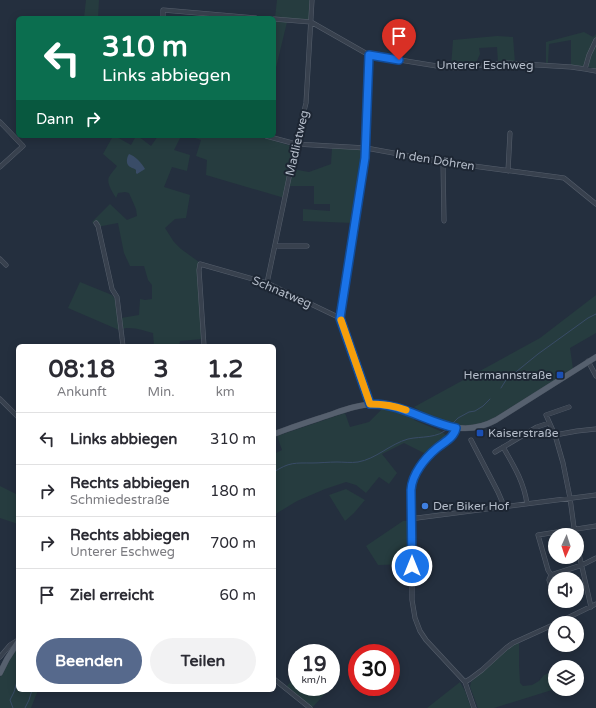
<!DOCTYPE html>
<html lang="de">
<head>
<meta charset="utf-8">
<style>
  :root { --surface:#fff; --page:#f2f2f3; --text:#2b2b33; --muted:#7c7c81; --line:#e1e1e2; --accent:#56698c }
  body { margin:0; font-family:"Varela Round",sans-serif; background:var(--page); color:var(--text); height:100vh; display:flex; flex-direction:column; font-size:15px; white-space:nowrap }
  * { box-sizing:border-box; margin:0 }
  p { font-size:13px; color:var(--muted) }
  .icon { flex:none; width:22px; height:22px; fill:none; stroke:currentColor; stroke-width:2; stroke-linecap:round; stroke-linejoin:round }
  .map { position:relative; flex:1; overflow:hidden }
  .sheet { position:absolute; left:16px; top:344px; width:260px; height:348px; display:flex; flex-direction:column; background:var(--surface); border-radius:6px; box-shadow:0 2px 10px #0003 }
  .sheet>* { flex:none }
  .banner { position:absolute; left:16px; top:16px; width:260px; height:122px; border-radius:6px; box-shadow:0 2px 10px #0003; background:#0b6e4f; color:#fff; overflow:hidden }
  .needle { width:26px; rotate:183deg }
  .buttons { position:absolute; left:548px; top:528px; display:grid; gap:8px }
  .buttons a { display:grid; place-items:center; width:36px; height:36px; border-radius:50%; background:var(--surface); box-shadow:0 2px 10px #0003; font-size:20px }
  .speed { position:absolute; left:288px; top:644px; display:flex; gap:8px; font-size:20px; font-weight:700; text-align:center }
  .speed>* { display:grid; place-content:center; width:52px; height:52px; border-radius:50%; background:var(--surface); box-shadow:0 2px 10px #0003; line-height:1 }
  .speed small { font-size:10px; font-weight:400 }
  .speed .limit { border:6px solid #d22; background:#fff; color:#111 }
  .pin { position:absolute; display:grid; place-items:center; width:34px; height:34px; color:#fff; margin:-41px -17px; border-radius:50% 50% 50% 0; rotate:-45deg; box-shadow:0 0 4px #0007 }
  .pin .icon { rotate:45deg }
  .me { position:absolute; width:44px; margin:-22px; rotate:0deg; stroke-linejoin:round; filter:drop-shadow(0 0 3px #0008) }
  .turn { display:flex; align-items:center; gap:14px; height:84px; padding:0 20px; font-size:18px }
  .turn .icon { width:52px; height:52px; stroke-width:2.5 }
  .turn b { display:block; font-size:28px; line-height:34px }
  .then { display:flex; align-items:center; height:38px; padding:0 20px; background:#0003; gap:8px; font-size:15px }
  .eta { display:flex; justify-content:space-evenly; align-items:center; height:68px; text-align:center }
  .eta b { font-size:24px; font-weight:700; line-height:28px }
  .cta { display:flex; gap:8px; margin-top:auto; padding:8px 20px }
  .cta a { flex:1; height:46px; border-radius:24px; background:var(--accent); color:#fff; font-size:16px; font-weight:700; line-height:46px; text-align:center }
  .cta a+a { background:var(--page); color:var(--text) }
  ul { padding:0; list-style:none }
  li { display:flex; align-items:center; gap:12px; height:52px; padding:0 20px; border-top:1px solid var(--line) }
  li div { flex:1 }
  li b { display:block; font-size:15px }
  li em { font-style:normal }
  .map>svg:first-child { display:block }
  .green { fill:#263c3f }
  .water { fill:#394c67 }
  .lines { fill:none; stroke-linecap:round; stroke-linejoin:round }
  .stream { stroke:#394c67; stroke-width:1 }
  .minor-casing { stroke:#565f6c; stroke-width:5 }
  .major-casing { stroke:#414a57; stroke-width:6 }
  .minor { stroke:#38414e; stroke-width:4 }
  .major { stroke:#56606e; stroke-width:5.5 }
  .route-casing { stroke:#114b97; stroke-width:10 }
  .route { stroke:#1a73e8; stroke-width:7 }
  .slow { stroke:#f59e0b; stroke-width:7 }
  .transit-dot { fill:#1a4fb4; stroke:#1d2633; stroke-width:1.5 }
  .shop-dot { fill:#3f7fe0; stroke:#1d2633; stroke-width:1.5 }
  .labels { text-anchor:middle; stroke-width:4; stroke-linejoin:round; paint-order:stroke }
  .street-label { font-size:12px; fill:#b4bcc9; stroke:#1d2633 }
  .poi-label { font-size:12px; fill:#b4bcc9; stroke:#1d2633; text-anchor:start }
</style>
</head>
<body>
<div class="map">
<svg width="596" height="708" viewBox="0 0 596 708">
  <rect width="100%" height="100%" fill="#242f3e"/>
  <!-- green -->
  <path class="green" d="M86,0H99L98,18H84Z
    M277,0H310L309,19L306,21L275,18Z
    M274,21L287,22L274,76Z
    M584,32L593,37L596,34V69L588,67L571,65V40L549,44L548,63H546V42Z
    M497,36L513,37L515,63L498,62L497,47L479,48L480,54L475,65L451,67L453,40Z
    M113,136H115L131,145L136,136H138L151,146L158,136H181L174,150L190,155L187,171L172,167L164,187L190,195L186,218L175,219L165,228L174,242L181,249L199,262L202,339L180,341L179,346H154L153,333C142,330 130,325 119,330L68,308L80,282L112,295L115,299L118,317L121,318L139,315L140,299L145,300L152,299V285L148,280L144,266H130L124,253L118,223L97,227L92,222L110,204L127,220L137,216L136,209L129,193L125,192L118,193L116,198C113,193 106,183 109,177C111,173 115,169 117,166L103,154Z
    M189,136H258L291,146L293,148L284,197H281L206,175L207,160L196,156L201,140Z
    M332,148L362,149L364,151L353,223L303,221V209L330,211V204H314V186H289L292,169L309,172L331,164Z
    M596,295V333L570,348L573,369L494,418L484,423L468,426L453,425L442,422L440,419L424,413L414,407L540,338Z
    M384,407L405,413L415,418L414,420L440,431L449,437L426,454L404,443L382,454L397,473L389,484L379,477L366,493L356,485L346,482L325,489L297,501L274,515V454L282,450L277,436L345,413L350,427L369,422Z
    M0,486L18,495V524L0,518Z
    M346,489L365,500L354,513L345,521L329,495Z
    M403,521H407L408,564L378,565L366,546Z
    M519,642V665L520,683L523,686L532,685L539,681L544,675L555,671V689L494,708H478L470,687L471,682L509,648Z
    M18,646V690H38L31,708H0V677L10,657Z
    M331,671L338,679L312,708L286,687L297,674V687H331Z
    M460,682L465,691L471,708H427Z"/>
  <!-- water -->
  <path class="water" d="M129,154C135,156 142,163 145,169L137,174L136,173V170C134,168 130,168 128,165C126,162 127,157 129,154Z"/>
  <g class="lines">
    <!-- stream -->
    <path class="stream" d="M501,388L506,380L538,354L588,318L596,314
      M452,424L458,418L469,412L475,411L483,406L490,399
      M274,472C289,462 295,463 312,463C320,463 328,462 337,462C343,462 351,463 358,462C376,459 390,444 408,439C421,436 438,439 448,428
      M13,708L10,700L14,692L18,678
      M25,708L29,700L32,690"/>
    <!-- minor casing -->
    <g class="minor-casing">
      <path id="minor" d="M163,18V10L256,18
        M274,19L311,22L369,55L443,67L455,68L506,63L571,67L585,69L596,71
        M369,55L365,158L340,318L370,404
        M585,69L589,55L596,40
        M0,122L23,146L0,167
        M266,136L296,144L366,148L443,162L564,178L596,204
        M443,162L444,221
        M508,171L510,133
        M96,223L98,226L112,289L117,297L123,346
        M275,245L278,246H307
        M0,259L6,265
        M267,283L296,144L306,103L312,0
        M204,346L199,270L200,264L267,283L340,318
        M588,361L596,376
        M0,399L18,417
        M569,407L546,415L555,435L563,463L570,498L575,535
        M456,428C454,439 442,443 434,450C425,459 415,472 412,484V600L415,618L420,631L426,640L465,682L474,708
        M555,435L577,431L596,429
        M471,440L498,492L504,506
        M503,447C514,466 524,482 527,504
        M495,452L537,427L549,423
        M411,518H417L596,495
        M596,526L538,535L548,570L551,575L582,565L596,558
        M577,545L591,607
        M551,575L549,580L553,592
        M557,623L596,604
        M0,657L10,645L18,640
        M274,679L310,708
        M465,682L470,679L482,670L506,648L513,643L555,624"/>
    </g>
    <!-- major casing -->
    <g class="major-casing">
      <path id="major" d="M274,434C292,427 311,421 329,415C344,410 360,404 376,404C421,405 450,445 496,420L596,357
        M0,673L7,659L18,642"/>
    </g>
    <!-- minor -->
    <use href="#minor" class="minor"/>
    <!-- major -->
    <use href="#major" class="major"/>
  </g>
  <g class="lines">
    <!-- route casing -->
    <g class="route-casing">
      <path id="route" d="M399,60L369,55L365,158L340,318L370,404C401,403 426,422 456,428C454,438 444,442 437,448C425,458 412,474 411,490L412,566"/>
    </g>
    <!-- route -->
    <use href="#route" class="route"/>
    <!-- slow -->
    <path class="slow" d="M341,320L370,404C383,404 395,406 406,410"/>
  </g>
  <!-- markers -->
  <g class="transit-dot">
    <rect x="556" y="371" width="8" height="8" rx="2"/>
    <rect x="476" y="429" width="8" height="8" rx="2"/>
  </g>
  <circle class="shop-dot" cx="425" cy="506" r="4"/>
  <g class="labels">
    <!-- street labels -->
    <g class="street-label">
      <text x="485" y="69">Unterer Eschweg</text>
      <text transform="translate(297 143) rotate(-77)" y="4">Madlietweg</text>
      <text transform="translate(435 160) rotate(9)" y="4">In den Döhren</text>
      <text transform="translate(282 292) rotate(23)" y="4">Schnatweg</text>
    </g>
    <!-- poi labels -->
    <g class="poi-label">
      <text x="552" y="379" text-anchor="end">Hermannstraße</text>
      <text x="488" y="437">Kaiserstraße</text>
      <text x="433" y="510">Der Biker Hof</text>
    </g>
  </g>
</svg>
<div class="buttons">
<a><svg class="needle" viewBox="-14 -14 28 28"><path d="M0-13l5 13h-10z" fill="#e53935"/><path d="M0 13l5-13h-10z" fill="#7c7c81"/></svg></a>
<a><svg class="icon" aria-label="sound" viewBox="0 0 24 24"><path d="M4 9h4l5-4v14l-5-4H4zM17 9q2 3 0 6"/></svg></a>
<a><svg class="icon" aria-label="search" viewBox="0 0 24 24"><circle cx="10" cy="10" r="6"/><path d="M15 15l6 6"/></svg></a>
<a><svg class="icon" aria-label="layers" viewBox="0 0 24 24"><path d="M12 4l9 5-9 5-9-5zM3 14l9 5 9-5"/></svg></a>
</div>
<div class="speed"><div>19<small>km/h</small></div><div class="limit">30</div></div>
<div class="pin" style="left:399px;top:60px;background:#d93025"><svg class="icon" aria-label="arrive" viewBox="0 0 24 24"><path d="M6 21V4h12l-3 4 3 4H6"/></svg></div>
<svg class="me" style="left:412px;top:566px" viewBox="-20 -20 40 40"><circle r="17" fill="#1a73e8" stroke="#fff" stroke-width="3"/><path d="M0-11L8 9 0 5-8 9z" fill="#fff"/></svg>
<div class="banner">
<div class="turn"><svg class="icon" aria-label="left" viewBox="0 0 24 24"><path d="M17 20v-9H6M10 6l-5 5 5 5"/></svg><div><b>310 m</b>Links abbiegen</div></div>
<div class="then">Dann<svg class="icon" aria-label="right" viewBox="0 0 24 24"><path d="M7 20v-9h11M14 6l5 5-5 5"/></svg></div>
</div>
<section class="sheet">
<div class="eta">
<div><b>08:18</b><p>Ankunft</p></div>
<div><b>3</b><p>Min.</p></div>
<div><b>1.2</b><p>km</p></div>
</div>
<ul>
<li><svg class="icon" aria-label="left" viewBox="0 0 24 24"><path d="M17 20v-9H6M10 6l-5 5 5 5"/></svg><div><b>Links abbiegen</b></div><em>310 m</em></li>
<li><svg class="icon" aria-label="right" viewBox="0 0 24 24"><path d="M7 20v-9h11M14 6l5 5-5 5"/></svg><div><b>Rechts abbiegen</b><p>Schmiedestraße</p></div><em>180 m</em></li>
<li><svg class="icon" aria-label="right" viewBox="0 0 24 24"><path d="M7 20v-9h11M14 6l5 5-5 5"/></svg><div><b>Rechts abbiegen</b><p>Unterer Eschweg</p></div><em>700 m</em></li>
<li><svg class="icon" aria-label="arrive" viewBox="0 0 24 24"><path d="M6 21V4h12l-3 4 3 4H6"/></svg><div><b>Ziel erreicht</b></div><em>60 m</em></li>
</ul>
<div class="cta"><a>Beenden</a><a>Teilen</a></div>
</section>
</div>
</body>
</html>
